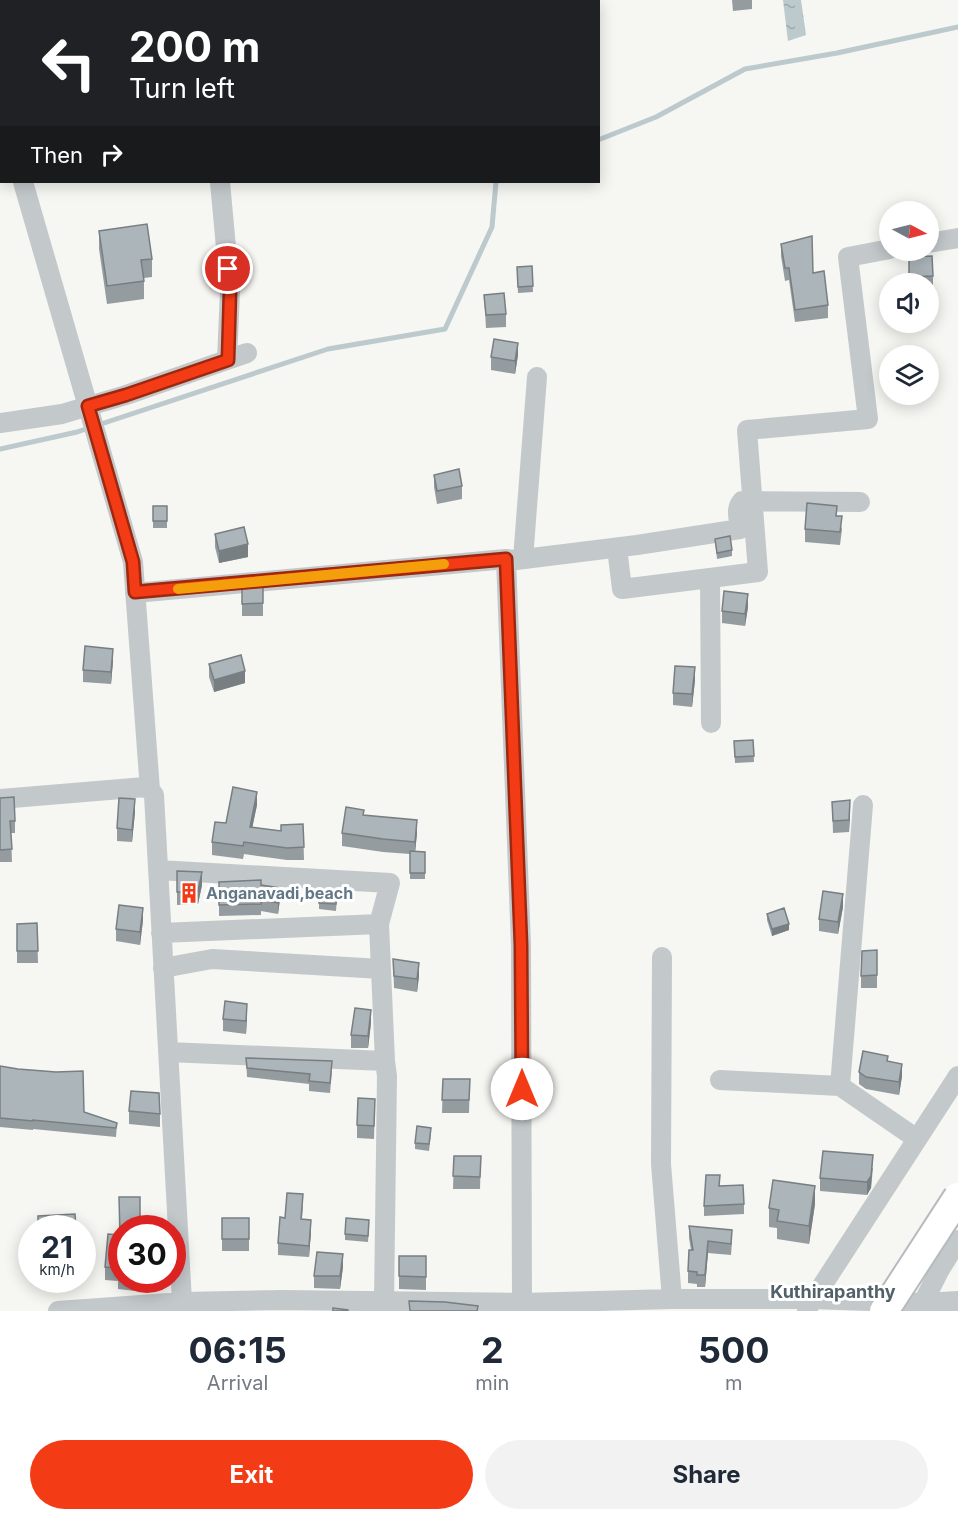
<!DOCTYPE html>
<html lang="en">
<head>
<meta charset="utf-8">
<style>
  :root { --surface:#fff; --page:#f2f2f3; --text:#1f2937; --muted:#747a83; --accent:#f33c16 }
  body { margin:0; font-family:Inter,sans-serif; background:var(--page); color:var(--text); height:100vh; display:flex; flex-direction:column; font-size:22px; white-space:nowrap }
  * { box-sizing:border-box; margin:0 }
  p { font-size:20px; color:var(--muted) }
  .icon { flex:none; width:33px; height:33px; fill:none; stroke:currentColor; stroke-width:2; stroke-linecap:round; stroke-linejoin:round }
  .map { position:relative; height:1311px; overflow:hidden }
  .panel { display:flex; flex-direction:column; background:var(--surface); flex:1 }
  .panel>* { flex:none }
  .guide { position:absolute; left:0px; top:0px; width:600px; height:183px; box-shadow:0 3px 15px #0003; background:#202124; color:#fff; overflow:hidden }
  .needle { width:39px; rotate:97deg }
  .buttons { position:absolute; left:879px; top:201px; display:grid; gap:12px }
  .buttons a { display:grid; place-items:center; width:60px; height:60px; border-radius:50%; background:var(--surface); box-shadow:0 3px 15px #0003; font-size:30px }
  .speed { position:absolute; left:18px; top:1215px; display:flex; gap:12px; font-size:30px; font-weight:700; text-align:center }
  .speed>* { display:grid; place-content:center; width:78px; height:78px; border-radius:50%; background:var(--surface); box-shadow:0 3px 15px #0003; line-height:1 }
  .speed small { font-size:15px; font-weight:400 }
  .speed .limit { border:9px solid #d22; background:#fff; color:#111 }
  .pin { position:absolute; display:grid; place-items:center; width:51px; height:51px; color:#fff; margin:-26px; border:3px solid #fff; border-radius:50%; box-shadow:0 2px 6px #0007 }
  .me { position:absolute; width:66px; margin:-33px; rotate:0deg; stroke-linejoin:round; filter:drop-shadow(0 0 4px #0008) }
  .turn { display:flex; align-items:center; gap:21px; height:126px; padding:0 30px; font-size:27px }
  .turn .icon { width:78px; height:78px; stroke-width:2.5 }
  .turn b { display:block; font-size:42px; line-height:51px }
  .then { display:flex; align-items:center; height:57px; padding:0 30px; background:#0003; gap:12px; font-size:22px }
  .eta { display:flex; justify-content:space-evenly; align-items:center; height:102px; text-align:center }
  .eta b { font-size:36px; font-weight:700; line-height:42px }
  .cta { display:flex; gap:12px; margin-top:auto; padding:12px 30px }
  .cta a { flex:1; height:69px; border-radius:36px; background:var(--accent); color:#fff; font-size:24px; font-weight:700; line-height:69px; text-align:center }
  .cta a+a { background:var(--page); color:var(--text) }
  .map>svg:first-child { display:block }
  .water { fill:url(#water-ripples) }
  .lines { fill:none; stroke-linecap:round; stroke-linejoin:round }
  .stream { stroke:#bcc9cd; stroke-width:5 }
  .minor { stroke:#c3c8cb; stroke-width:20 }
  .highway-bridge-casing { stroke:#b7bbbe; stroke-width:32; stroke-linecap:butt }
  .highway-bridge { stroke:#fff; stroke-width:28 }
  .wall { fill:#949ca0 }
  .shaded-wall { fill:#787f82 }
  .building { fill:#acb5ba; stroke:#787f82; stroke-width:1.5 }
  .route-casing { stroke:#9e270e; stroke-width:15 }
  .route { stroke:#f33c16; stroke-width:10 }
  .slow { stroke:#f59e0b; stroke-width:10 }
  .labels { text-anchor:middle; stroke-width:6; stroke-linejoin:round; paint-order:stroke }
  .poi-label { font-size:16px; font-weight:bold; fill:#627886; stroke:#fff; text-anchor:start }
  .neighbourhood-label { font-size:18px; font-weight:bold; fill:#51616a; stroke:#fff }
</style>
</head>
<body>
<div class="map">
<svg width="958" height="1311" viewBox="0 0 958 1311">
  <defs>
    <pattern id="water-ripples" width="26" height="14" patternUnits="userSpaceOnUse" patternTransform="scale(1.5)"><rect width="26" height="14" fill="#bcc9cd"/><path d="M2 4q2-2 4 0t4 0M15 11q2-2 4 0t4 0" fill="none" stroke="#9ca8ac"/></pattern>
  </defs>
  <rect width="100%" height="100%" fill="#f6f6f2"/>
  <!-- water -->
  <path class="water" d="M783,0H801L806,35L788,41Z"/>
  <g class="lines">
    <!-- stream -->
    <path class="stream" d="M598,140L656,117L745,69L837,53L958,27
      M98,425L328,349L445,329L492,227L496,182
      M0,449L77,432L89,428"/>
    <!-- minor -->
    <path class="minor" d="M206,2L207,0
      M23,182L133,562L150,790
      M220,182L230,291L227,360
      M928,243L958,238
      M0,423L62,414L126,395L247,353
      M617,548L622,589L758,572L747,430L868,419L848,257L890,249
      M523,559L537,377
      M710,578L711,723
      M135,593L506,559
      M0,799L145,787L150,790L154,795L182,1302
      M158,870L390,883L379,924L385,1061L168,1052
      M161,933L379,924
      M662,957L661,1164L672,1299
      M163,968L212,959L381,969
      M720,1080L840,1086L863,805
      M840,1086L917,1139
      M384,1301L387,1076L385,1061
      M522,1303L521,946L506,559L516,560L637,545L740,529C739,519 735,509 742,501L860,502
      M807,1309L958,1076
      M58,1311L182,1302L281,1300L522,1303L672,1299H813L924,1303L958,1301
      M919,1311L939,1271L958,1240"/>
    <!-- highway-bridge casing -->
    <g class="highway-bridge-casing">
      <path id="highway-bridge" d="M884,1311L958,1197"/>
    </g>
    <!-- highway-bridge -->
    <use href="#highway-bridge" class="highway-bridge"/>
  </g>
  <!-- wall -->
  <path class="wall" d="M732,0H752V9L733,11Z
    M99,231L152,259V277L144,278V299L107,304L99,249Z
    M781,244L828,305V318L795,322L789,280L785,281L781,256Z
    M909,257L933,276V288L928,289V284H909Z
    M532,266L533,292L518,293L517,267Z
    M484,295L506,314V327L486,328Z
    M518,355L515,374L491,370V357Z
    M434,475L462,486V499L437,504L434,487Z
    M153,506H167V528H153Z
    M837,516L842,529L840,545L805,542V529Z
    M215,534L248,557L219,563L215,547Z
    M715,539L732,550V556L717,559Z
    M242,583L263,603V616H242Z
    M748,607L745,626L722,623V611Z
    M113,661L111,684L83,682V670Z
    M209,664L245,683L214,692L209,677Z
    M695,680L692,707L673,705V693Z
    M753,740L754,762L735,763L734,741Z
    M0,798L15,821V833H11L12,862H0Z
    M832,802L850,813L849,832L833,833Z
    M257,805L252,827L281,831L303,824L304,860H287L244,854L243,859L212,855V842L226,823Z
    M135,812L132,842L117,841V828Z
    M364,816L417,833L415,851L425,852V879H410V854L383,852L342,846V833Z
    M177,871L202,885L198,904L177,905Z
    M219,882L261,885L280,899L278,914L261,911V915L219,916Z
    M337,897L336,911L319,909V903Z
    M843,907L838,934L819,931V919Z
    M767,914L789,930L772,936L767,920Z
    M143,920L140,945L116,941V929Z
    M37,923L38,963H17V924Z
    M877,950V988H861V976Z
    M393,959L419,976L417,992L394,988Z
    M247,1016L246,1034L223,1031V1019Z
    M371,1023L368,1048H351V1035Z
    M246,1058L332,1071L330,1093L309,1091V1084L247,1077Z
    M888,1061L902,1076L899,1095L866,1089L859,1084V1072Z
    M0,1066L84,1112L117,1123L116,1137L33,1129V1130L0,1127Z
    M443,1079H470L469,1113H442Z
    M375,1099L374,1139L357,1138V1125Z
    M129,1111L160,1114V1127L129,1124Z
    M431,1134L429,1151L415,1149V1143Z
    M454,1156H481L480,1189H453Z
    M873,1168L871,1188L867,1195L820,1191V1178Z
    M720,1186L744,1204V1214L704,1216V1206Z
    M815,1204L809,1244L777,1239V1228L769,1227V1208Z
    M303,1205L302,1219L311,1231L309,1257L278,1255V1243L285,1218Z
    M222,1218H249V1251H222Z
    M689,1226L732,1242L731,1255L708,1253L705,1287H697V1284L688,1283V1271L691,1250L689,1238Z
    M369,1227L368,1242L345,1240V1234Z
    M122,1228V1280H137L136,1291L118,1289V1281L105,1280V1267L120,1235Z
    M399,1256H426V1290L399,1289Z
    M343,1267L340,1289L314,1288V1276Z"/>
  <!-- shaded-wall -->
  <path class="shaded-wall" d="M518,343V355L515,374V361Z
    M248,544V557L219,563V551Z
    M748,594V607L745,626V614Z
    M113,649V661L111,684V672Z
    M695,667V680L692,707V694Z
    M245,671V683L214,692V680Z
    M257,792V805L250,839V827Z
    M135,799V812L132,842V830Z
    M850,800V813L849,832V820Z
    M417,820V833L415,854V842Z
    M202,872V885L198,904V891Z
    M280,888V899L278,914V903Z
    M843,894V907L838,934V922Z
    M143,908V920L140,945V932Z
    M789,924V930L772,936V929Z
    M419,963V976L417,992V979Z
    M247,1004V1016L246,1034V1021Z
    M371,1010V1023L368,1048V1036Z
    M902,1064V1076L899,1095V1082Z
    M873,1155L871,1188L867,1195V1182Z
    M815,1186V1204L809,1244V1226Z
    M311,1220V1231L309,1257V1246Z
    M708,1241V1253L705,1287V1275Z
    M343,1254V1267L340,1289V1276Z"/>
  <!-- building -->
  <path class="building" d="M148,0H160L174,1L148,2Z
    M418,0H446V2H419Z
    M147,224L152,259L141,260L144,281L107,286L99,231Z
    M812,236L813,273L824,271L828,305L795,310L789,268H785L781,244Z
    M932,256L933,276L909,277V257Z
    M532,266L533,286L518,287L517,267Z
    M504,293L506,314L486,315L484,295Z
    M494,339L518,343L515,361L491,357Z
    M459,469L462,486L437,491L434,475Z
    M807,503L837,506L836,516H842L840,532L805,529Z
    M153,506H167V521H153Z
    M244,527L248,544L219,551L215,534Z
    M730,536L732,550L717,553L715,539Z
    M263,581V603L242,604V583Z
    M724,591L748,594L745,614L722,611Z
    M85,646L113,649L111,672L83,670Z
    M241,655L245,671L214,680L209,664Z
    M675,666L695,667L692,694L673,693Z
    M753,740L754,756L735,757L734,741Z
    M233,787L257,792L250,827L281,831V825L303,824L304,847L287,848L244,842L243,846L212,842L215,822L226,823Z
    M14,797L15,821H10L12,849L0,850V798Z
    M119,798L135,799L132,830L117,828Z
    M850,800L849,820L833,821L832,802Z
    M346,807L364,810L363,815L417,820L415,842L383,839L342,833Z
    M410,851L425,852V873H410Z
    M177,871L202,872L198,891L177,892Z
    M261,880V885L280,888L278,903L261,900V904L219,905V882Z
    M320,889L337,891L336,904L319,903Z
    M823,891L843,894L838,922L819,919Z
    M119,905L143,908L140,932L116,929Z
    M784,908L789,924L772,929L767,914Z
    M37,923L38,951H17V924Z
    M877,950V975L861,976L862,951Z
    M393,959L419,963L417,979L394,976Z
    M225,1001L247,1004L246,1021L223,1019Z
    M355,1008L371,1010L368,1036L351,1035Z
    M863,1051L888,1056L887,1061L902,1064L899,1082L866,1077L859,1072Z
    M246,1058L332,1061L330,1083L309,1081L310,1074L247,1068Z
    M0,1066L18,1069L56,1072L83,1071L84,1112L117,1123L116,1128L33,1120V1121L0,1118Z
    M443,1079H470L469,1100H442Z
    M131,1091L159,1093L160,1114L129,1111Z
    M358,1098L375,1099L374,1126L357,1125Z
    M417,1126L431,1128L429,1144L415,1143Z
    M823,1151L873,1155L871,1176L867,1182L820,1178Z
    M454,1156H481L480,1177L453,1176Z
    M706,1175H720L719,1186L743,1185L744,1204L704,1206Z
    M773,1180L815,1186L809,1226L777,1221L779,1210L769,1208Z
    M287,1193L303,1194L301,1219L311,1220L309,1246L278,1243L280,1217L285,1218Z
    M119,1197H140V1228H122V1277H118L119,1268L105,1267L108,1234L120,1235Z
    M75,1214L76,1228H38V1216Z
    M222,1218H249V1239H222Z
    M346,1218L369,1220L368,1236L345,1234Z
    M689,1226L732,1230L731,1244L708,1241L705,1275H697V1272L688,1271L689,1250H693Z
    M317,1252L343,1254L340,1276H314Z
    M399,1256H426V1277L399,1276Z
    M409,1301L445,1302L478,1306L477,1311H410Z
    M333,1308L348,1310V1311H333Z"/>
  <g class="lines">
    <!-- route casing -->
    <g class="route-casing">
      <path id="route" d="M228,269L230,291L228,360L126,395L88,406L133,562L135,592L506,559L521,945L522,1089"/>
    </g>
    <!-- route -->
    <use href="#route" class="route"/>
    <!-- slow -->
    <path class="slow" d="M178,589L444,564"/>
  </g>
  <!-- icons -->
  <defs>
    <g id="building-bare" transform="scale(1.62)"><path d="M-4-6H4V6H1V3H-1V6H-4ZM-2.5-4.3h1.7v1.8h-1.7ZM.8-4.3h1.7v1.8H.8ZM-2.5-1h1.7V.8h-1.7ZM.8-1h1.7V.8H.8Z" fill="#f33c16" stroke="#fff" stroke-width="2.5" paint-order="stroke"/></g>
  </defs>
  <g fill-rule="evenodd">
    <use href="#building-bare" x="189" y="893"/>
  </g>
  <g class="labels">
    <!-- poi labels -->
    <g class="poi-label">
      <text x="206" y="899">Anganavadi,beach</text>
    </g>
    <!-- neighbourhood labels -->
    <g class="neighbourhood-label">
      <text x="833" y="1298">Kuthirapanthy</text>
    </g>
  </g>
</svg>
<div class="buttons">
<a><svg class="needle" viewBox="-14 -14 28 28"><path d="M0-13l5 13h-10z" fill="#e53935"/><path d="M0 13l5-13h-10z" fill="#747a83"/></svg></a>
<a><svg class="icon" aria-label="sound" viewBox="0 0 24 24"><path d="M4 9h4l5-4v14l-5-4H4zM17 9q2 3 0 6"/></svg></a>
<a><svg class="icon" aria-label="layers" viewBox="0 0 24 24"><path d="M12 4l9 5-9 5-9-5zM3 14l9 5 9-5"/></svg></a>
</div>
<div class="speed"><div>21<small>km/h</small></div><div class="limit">30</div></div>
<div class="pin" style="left:228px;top:269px;background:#d93025"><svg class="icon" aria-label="arrive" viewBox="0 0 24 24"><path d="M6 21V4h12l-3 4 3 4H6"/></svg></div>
<svg class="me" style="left:522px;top:1089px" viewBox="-20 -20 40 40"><circle r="19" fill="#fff"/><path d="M0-13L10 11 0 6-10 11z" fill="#f33c16"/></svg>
<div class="guide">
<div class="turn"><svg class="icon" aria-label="left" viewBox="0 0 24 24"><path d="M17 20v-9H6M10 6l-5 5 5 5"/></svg><div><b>200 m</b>Turn left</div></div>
<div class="then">Then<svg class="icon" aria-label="right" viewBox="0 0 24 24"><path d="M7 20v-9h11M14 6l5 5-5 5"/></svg></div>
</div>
</div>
<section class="panel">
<div class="eta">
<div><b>06:15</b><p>Arrival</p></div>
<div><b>2</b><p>min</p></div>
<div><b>500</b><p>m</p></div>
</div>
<div class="cta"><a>Exit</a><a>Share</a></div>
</section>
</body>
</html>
